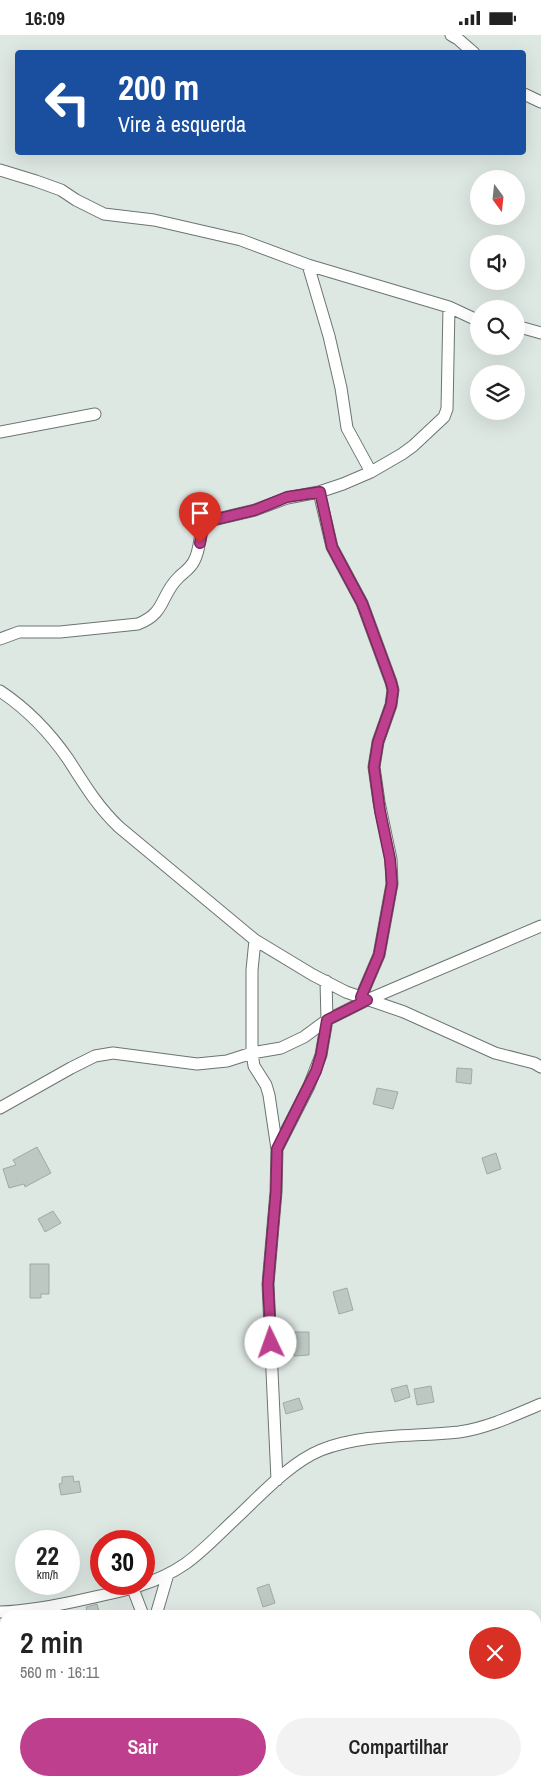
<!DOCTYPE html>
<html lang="pt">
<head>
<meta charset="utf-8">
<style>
  :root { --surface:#fff; --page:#f2f2f2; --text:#222; --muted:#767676; --accent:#bd3f8d }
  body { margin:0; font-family:"Archivo Narrow",sans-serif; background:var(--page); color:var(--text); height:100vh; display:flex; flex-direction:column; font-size:19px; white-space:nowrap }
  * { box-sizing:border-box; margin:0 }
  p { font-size:16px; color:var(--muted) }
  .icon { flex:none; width:28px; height:28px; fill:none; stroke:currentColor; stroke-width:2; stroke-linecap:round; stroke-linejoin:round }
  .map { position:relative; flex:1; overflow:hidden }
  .sheet { position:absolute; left:0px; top:1575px; width:541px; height:176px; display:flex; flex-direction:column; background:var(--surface); border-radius:15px 15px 0 0; box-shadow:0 5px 20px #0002 }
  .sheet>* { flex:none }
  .guide { position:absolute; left:15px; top:15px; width:511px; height:105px; border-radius:5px; box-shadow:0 5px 20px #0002; background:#1a4fa0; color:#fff; overflow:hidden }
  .needle { width:32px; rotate:165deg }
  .fabs { position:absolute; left:470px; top:135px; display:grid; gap:10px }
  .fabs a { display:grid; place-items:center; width:55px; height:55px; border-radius:50%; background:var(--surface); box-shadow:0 5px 20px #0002; font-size:25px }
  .speed { position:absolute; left:15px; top:1495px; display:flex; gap:10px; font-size:25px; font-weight:700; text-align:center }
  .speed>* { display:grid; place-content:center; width:65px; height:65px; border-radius:50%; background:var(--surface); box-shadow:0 5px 20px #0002; line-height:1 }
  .speed small { font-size:12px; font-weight:400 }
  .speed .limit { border:8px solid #d22; background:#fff; color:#111 }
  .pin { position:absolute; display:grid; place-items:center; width:42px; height:42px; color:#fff; margin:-51px -21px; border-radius:50% 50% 50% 0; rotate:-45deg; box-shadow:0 0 5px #0007 }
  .pin .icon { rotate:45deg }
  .me { position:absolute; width:55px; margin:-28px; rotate:357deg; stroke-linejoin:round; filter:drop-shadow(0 0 4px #0008) }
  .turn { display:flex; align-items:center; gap:18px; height:105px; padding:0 20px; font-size:22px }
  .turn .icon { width:65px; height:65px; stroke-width:2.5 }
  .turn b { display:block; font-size:35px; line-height:42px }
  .round { display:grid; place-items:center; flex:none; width:52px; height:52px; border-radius:26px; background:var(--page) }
  .summary { display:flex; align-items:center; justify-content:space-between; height:85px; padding:0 20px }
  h1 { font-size:30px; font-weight:600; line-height:38px }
  .primary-button { display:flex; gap:10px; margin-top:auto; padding:10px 20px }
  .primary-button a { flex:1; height:58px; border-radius:30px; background:var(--accent); color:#fff; font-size:20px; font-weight:600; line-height:58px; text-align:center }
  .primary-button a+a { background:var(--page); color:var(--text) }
  .status { display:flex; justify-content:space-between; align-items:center; height:35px; padding:0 25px; background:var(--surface); direction:ltr }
  .status svg { height:14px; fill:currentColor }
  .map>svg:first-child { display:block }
  .building { fill:#bec8c3; stroke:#a0aaa5 }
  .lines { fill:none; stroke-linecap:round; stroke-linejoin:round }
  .street-casing { stroke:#6c7570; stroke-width:13 }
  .street { stroke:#fff; stroke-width:11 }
  .route-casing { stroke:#7b295c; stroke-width:12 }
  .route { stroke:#bd3f8d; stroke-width:9 }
</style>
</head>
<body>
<div class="status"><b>16:09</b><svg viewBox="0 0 49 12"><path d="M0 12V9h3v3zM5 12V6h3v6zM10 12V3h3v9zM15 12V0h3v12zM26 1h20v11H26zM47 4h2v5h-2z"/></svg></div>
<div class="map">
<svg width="541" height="1751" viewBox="0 0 541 1751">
  <rect width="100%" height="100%" fill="#dee8e3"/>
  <!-- building -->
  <path class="building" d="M457,1033L472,1034L471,1049L456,1047Z
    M377,1053L398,1057L393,1074L373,1069Z
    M37,1112L51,1138L25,1152L24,1149L9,1153L3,1134L16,1130L13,1125Z
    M496,1118L501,1134L487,1139L482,1123Z
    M53,1176L61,1188L45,1197L38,1184Z
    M30,1229H49V1259H41V1263H30Z
    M347,1253L353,1275L339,1279L333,1257Z
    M293,1297H309V1320L294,1321Z
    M407,1350L410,1362L395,1367L391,1354Z
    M431,1351L434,1367L417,1370L414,1354Z
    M299,1363L303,1374L286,1379L283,1368Z
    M73,1441L74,1447L79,1446L81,1457L61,1460L59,1449L62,1448V1442Z
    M269,1549L275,1568L263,1572L257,1553Z
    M97,1569L100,1580H88L86,1572Z"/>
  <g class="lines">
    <!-- street casing -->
    <g class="street-casing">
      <path id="street" d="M451,0L458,4L474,18
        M524,59L541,67
        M0,135L36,146L61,155L76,165L104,179L154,185L241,205L308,230L449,272L479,286
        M308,230L329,301L341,353L347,393L371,437
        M516,291L541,298
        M0,397L95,379
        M319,457L332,512L362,568L391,647L393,655L391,670L378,707L374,732L379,767L391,824L392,849L379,920L361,962
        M0,604L19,597H60L138,589C166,578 160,561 178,543C184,537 190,534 194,526C199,517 199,508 201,499C203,495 206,490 209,486L255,475L287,463L319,457L343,449L371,437L402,419L413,411L444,382L447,374L449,272
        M0,656C27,674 50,698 68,724C84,749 97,771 119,792L255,905L313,940L346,957L404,977L495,1018L534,1028L541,1032
        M255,905L252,935V1018L254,1031L266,1050L269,1060L277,1114L276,1157L268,1249L277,1445
        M0,1073L71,1033L95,1021L113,1018L197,1029L227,1026L252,1018L281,1013L304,1002L327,985L367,965L541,891
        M277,1114L309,1051L321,1020L327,985L326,946
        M133,1554L143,1580
        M0,1577C30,1576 60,1570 90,1563C123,1556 156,1549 185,1529C202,1517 217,1501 233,1486C258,1463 289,1428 321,1415C365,1398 412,1402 459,1397C487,1393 515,1380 541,1369
        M156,1580L168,1539
        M206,1746L207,1751"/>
    </g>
    <!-- street -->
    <use href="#street" class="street"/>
  </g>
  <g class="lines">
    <!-- route casing -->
    <g class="route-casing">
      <path id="route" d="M200,508L202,498L209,486L255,475L287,462L320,457L332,512L362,568L391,647L393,655L391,670L378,707L374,732L380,776L390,824L392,849L379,920L361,962L367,965L327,985L321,1020L316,1036L277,1114L276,1157L268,1249L271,1308"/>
    </g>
    <!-- route -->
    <use href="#route" class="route"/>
  </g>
</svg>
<div class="fabs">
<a><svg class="needle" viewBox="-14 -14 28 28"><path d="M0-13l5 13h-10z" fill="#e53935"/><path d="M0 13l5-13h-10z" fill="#767676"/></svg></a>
<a><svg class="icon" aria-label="sound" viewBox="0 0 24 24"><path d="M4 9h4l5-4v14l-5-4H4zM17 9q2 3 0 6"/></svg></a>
<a><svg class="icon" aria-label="search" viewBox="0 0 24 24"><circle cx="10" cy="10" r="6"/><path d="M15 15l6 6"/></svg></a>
<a><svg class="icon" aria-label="layers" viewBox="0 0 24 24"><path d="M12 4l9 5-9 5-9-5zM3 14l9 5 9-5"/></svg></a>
</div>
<div class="speed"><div>22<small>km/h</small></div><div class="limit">30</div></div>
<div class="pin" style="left:200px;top:508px;background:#d93025"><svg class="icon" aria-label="arrive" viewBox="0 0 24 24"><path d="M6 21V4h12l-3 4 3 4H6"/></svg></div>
<svg class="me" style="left:271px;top:1308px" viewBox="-20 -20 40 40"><circle r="19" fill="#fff"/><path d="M0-13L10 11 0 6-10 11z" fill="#bd3f8d"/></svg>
<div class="guide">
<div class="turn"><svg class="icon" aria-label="left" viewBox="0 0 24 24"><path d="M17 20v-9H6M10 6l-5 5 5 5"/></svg><div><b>200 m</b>Vire à esquerda</div></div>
</div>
<section class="sheet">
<div class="summary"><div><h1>2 min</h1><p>560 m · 16:11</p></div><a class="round" style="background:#d93025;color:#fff"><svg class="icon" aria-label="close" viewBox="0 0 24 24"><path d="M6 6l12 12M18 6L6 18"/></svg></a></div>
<div class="primary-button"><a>Sair</a><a>Compartilhar</a></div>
</section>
</div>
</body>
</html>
